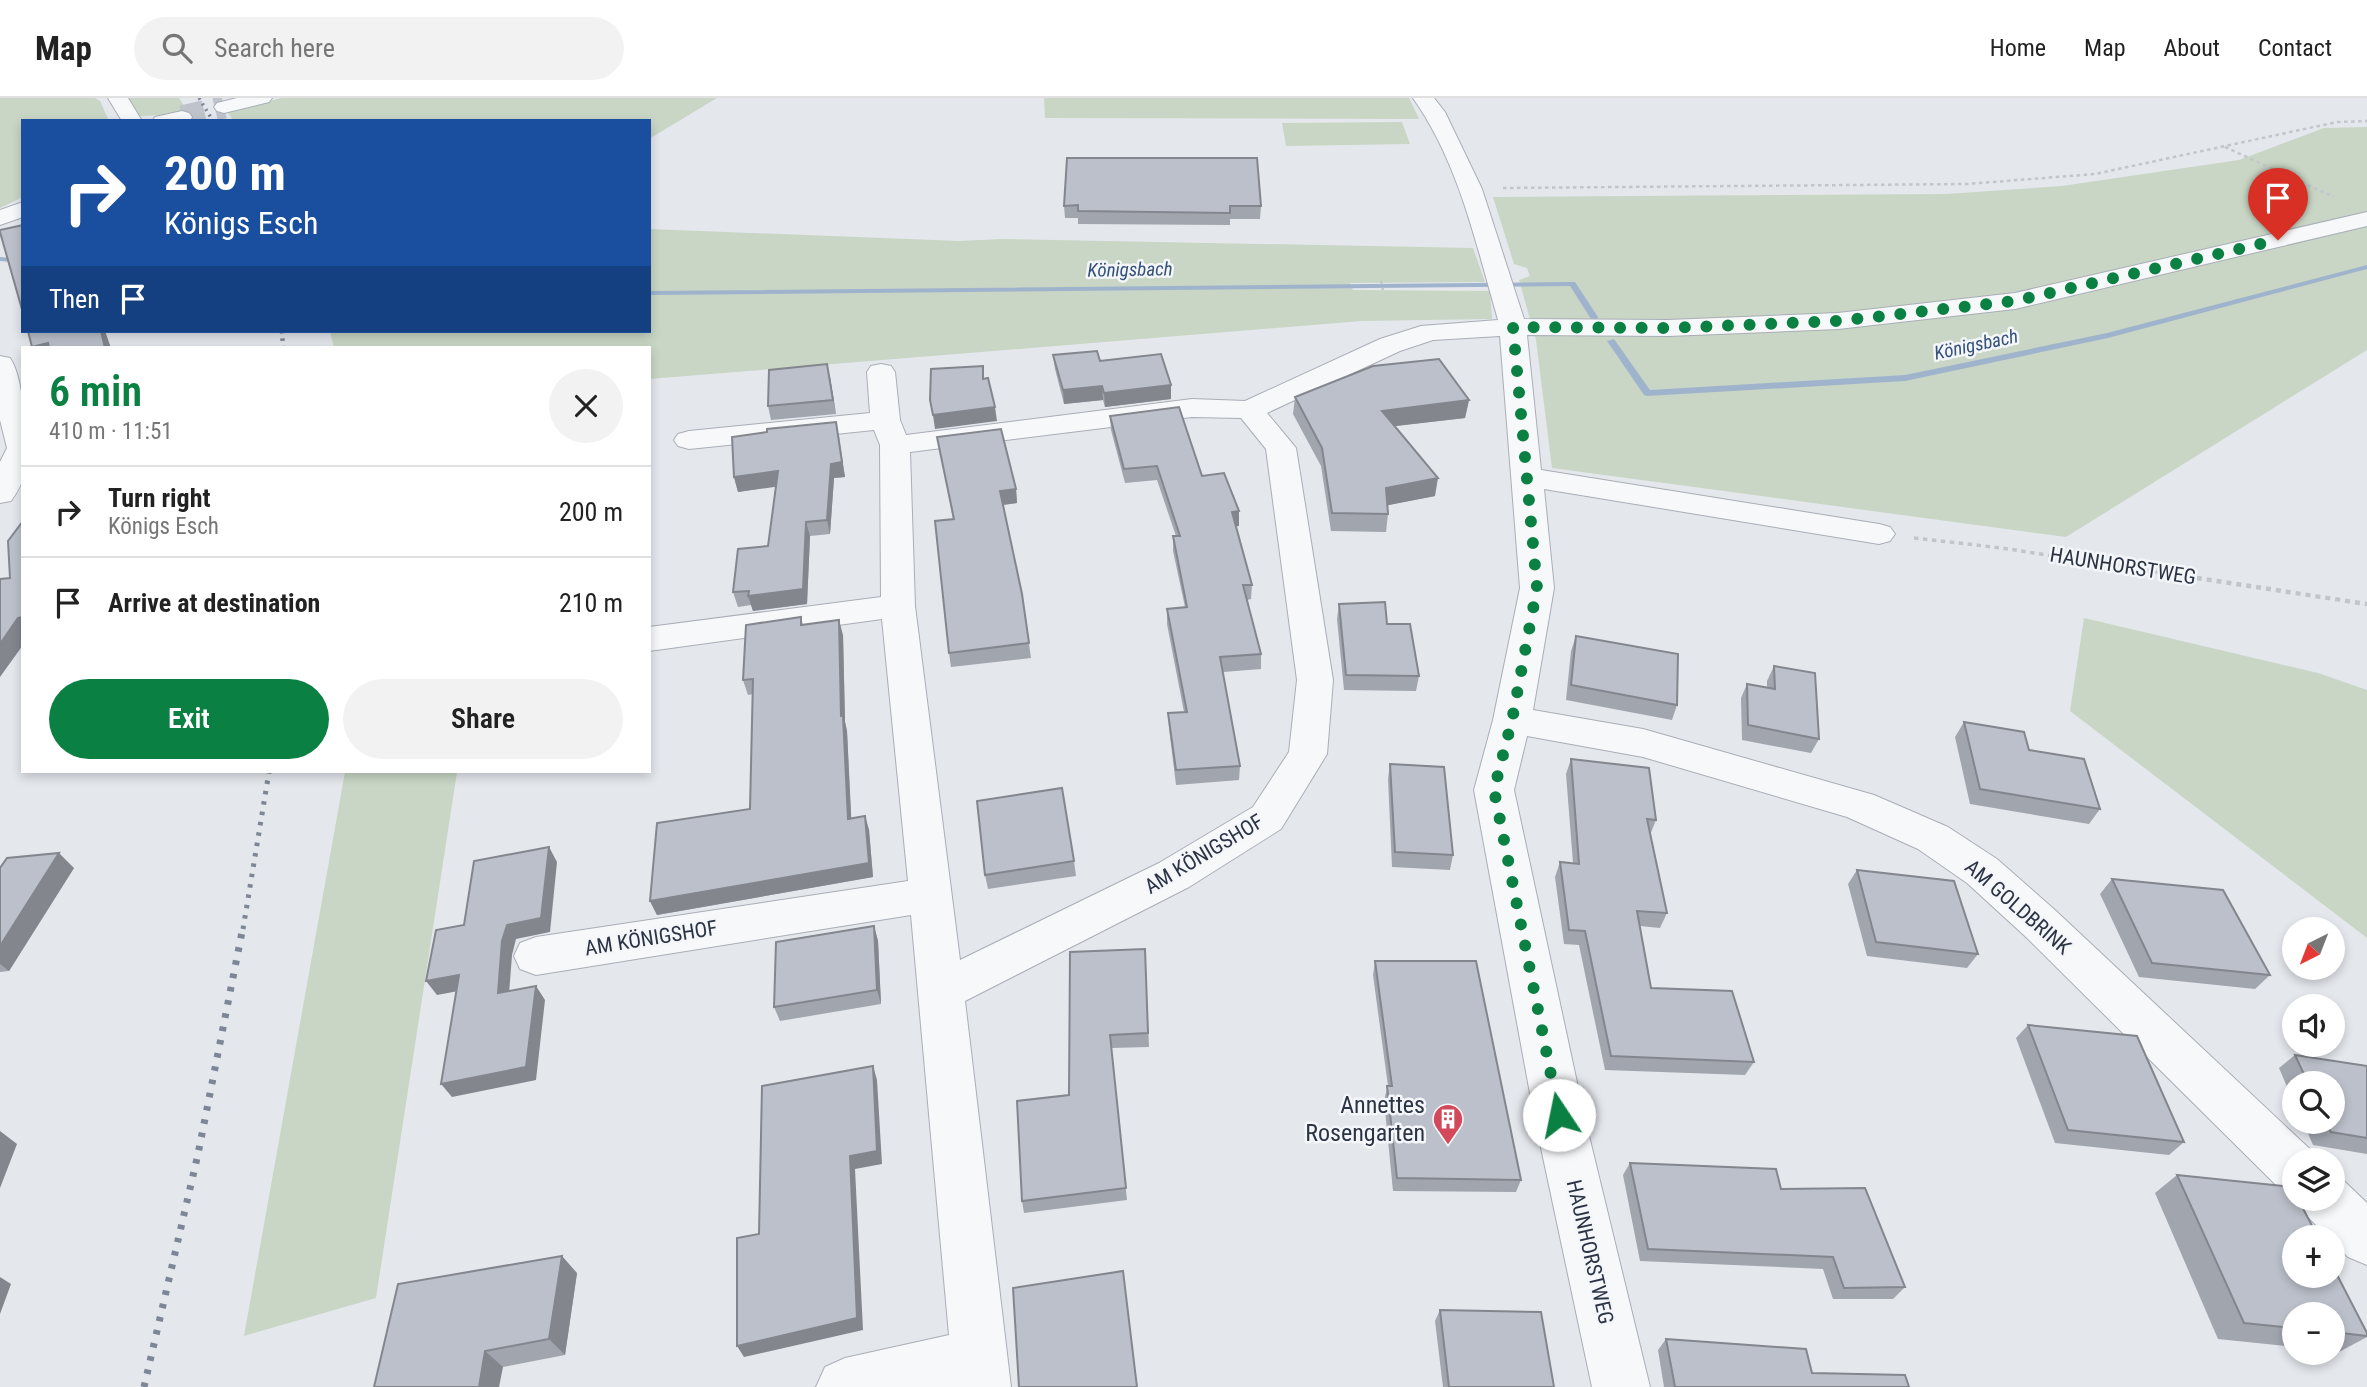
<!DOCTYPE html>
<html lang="en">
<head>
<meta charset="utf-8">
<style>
  :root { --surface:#fff; --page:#f2f2f2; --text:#222; --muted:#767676; --line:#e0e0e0; --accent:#0b8043 }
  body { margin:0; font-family:"Roboto Condensed",sans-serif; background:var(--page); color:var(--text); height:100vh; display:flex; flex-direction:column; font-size:26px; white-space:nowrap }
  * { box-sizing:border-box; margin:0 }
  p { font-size:23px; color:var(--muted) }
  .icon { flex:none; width:38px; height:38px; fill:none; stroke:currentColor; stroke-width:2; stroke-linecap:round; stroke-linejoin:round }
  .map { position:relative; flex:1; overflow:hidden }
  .details { position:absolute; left:21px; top:248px; width:630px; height:427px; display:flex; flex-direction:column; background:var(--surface); border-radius:0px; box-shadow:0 4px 10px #0003 }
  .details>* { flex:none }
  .hud { position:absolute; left:21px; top:21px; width:630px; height:214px; border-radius:0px; box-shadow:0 4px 10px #0003; background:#1a4fa0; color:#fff; overflow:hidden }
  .needle { width:46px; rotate:222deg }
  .tools { position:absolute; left:2282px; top:819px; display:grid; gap:14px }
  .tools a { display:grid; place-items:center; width:63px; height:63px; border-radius:50%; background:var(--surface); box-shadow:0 4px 10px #0003; font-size:35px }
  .pin { position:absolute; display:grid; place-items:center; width:60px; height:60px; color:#fff; margin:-72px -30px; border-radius:50% 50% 50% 0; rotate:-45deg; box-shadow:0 0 7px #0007 }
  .pin .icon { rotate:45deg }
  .me { position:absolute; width:77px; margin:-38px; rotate:349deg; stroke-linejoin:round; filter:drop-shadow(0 0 5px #0008) }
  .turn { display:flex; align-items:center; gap:24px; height:147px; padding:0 28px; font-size:32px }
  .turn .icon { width:91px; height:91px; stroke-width:2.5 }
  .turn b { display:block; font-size:49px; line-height:60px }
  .then { display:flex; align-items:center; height:66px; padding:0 28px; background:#0003; gap:14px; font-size:26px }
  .round { display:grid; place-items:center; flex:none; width:74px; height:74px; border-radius:37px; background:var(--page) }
  .head { display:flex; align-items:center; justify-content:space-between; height:119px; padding:0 28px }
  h1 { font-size:42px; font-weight:600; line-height:52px; color:var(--accent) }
  .cta { display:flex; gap:14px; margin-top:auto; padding:14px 28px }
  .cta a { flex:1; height:80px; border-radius:42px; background:var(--accent); color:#fff; font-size:28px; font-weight:600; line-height:80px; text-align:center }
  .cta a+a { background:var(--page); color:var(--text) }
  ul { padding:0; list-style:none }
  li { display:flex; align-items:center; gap:21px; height:91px; padding:0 28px; border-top:2px solid var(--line) }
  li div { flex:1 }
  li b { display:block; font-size:26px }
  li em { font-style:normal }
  header { display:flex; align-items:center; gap:42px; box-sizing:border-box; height:98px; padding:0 35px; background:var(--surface); border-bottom:2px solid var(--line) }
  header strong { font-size:33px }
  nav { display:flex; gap:38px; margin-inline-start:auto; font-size:24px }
  .search { width:490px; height:63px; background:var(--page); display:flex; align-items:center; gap:18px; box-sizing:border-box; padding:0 24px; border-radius:38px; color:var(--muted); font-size:26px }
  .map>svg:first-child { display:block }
  .green { fill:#c9d6c5 }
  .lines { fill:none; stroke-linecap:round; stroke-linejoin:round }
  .stream { fill:#9fb4cc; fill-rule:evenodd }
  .minor-tunnel { stroke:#bfc3cb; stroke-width:23; stroke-dasharray:23 11; stroke-linecap:butt }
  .minor-casing { stroke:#a9aeb7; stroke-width:2 }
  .path-far2 { stroke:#c2c5cb; stroke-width:2.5; stroke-dasharray:3.5 3.5; stroke-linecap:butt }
  .path-far1 { stroke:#c2c5cb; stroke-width:3.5; stroke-dasharray:4.5 4.5; stroke-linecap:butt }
  .path { stroke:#c2c5cb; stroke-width:4.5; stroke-dasharray:5 5; stroke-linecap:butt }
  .minor { fill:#f7f8fa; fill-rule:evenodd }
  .rail-far3 { stroke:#7d8696; stroke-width:3.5; stroke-dasharray:2 4.5; stroke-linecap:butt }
  .rail-far2 { stroke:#7d8696; stroke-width:4.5; stroke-dasharray:2.5 5; stroke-linecap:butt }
  .rail-far1 { stroke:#7d8696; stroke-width:5; stroke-dasharray:3.5 7; stroke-linecap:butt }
  .rail { stroke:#7d8696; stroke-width:7; stroke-dasharray:4.5 9; stroke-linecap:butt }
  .wall { fill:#a1a5ae }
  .shaded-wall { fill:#83868d }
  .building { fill:#bbc0ca; stroke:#83868d; stroke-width:2 }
  .route { stroke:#0b8043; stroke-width:12; stroke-dasharray:0 21.6 }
  .labels { text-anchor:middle; stroke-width:5; stroke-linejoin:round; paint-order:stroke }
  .far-water-label { font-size:19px; font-style:italic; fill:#34527a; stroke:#f4f6f9 }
  .street-label { font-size:21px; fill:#2b3445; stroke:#f4f6f9 }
  .near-poi-label { font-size:24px; fill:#2b3445; stroke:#f4f6f9; text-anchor:end }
</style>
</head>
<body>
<header>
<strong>Map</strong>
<div class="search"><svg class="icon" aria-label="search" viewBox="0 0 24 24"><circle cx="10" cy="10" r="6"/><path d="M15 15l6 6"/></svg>Search here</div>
<nav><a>Home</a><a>Map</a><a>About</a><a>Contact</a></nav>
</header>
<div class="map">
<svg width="2367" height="1289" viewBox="0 0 2367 1289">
  <rect width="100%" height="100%" fill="#e4e7ec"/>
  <!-- green -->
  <path class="green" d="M0,0H95L100,3L109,23H23V99L0,110Z
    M126,0H179L194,23H180V16L140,18L134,14Z
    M282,0H717L649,41V23H234L226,12Z
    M1044,0H1409L1419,21L1045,20Z
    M1402,24L1410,46L1286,48L1282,25Z
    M2367,29V252L2066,439L1552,370L1536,242L1519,182L1530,178L1527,170L1514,166L1493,99L1946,96L2062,88L2239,62L2324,30Z
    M649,131L959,143L1002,141L1473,150L1485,184L1350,185L1353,192L1490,193L1492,221L1362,223L649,281V250H334L330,233H649Z
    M2084,520L2318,575L2367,592V840L2070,613Z
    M345,674H457L376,1200L244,1238Z"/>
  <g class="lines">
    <!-- stream -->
    <path class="stream" d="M0,159L23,161V165L0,163Z
      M2367,167V171L2108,240L1905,283L1647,298L1644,297L1607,243L1614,241L1650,292L1905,277L2107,235Z
      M1572,184H1575L1598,219L1597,221H1591L1570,188L649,197V193Z"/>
    <!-- minor-tunnel -->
    <path class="minor-tunnel" d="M182,19L224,9"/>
    <!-- minor casing -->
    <g class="minor-casing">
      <path id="minor" d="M108,0H128L142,23H122Z
        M237,0H272L269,4L224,15L217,13L214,9L217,5Z
        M1413,0H1434L1445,14L1482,91L1524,221L1668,222L1838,215L2015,195L2367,114V128L2015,211L1838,231L1668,238L1527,237L1541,372L1879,426L1890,429L1895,436L1890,443L1879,446L1544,391L1554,490L1533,612L1643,631L1874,697L1948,729L1997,761L2056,813L2312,1053L2316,1062H2294V1094L2276,1087L2026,839L1967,785L1918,751L1847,719L1643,659L1527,638L1514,692L1584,1017L1650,1289H1592L1534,1017L1474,692L1493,622L1520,490L1500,238L1433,242L1400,253L1267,315L1296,350L1333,582L1327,656L1281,731L1189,789L965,903L1011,1289H816L825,1269L845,1260L949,1237L911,817L536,877L520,871L514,858L520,845L536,839L908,783L882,521L649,553V529L881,499L880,347L874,332L689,351L678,348L674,342L678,336L689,333L870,315L867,274L871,268L881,266L891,268L895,274L900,322L906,337L1192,301L1245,303L1380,241L1421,228L1498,222C1476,146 1459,65 1413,0ZM1192,319L1241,320L1266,351L1297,582L1289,654L1253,709L1159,765L960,862L915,508L910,354Z
        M182,13L189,15L192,19L190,23H152L155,19Z
        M23,104V119L0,127V112Z
        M0,258L10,260C26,283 26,350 23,378C22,387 16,396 11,403L0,405V364L7,350L0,322Z
        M2333,1079L2344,1083L2367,1105V1167L2348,1159L2333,1144V1139H2328L2308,1119L2300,1101H2333Z"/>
    </g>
    <!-- path-far2 -->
    <path class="path-far2" d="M2225,49L2334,99
      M1503,90L1967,86L2095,76L2337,24L2367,23
      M1381,183L1383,192"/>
    <!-- path-far1 -->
    <path class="path-far1" d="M1914,440L2002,450L2189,479"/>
    <!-- path -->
    <path class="path" d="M2177,477L2367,506"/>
    <!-- minor -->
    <use href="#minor" class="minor"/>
    <!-- rail-far3 -->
    <path class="rail-far3" d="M199,0L213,23"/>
    <!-- rail-far2 -->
    <path class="rail-far2" d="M282,233L283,250"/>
    <!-- rail-far1 -->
    <path class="rail-far1" d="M243,831L269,674"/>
    <!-- rail -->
    <path class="rail" d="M144,1289L198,1056L243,829"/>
  </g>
  <!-- wall -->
  <path class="wall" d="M1064,108H1261L1260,121H1230V127L1078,126V120H1065Z
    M1053,257L1100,263L1171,287V301L1105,309L1103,302L1064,306L1055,271Z
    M830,279L836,316L771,322L768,308Z
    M1295,299L1469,302L1465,320L1394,328L1435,398L1388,407V416L1386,434L1331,433L1321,368L1293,316Z
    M1110,318L1202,378L1239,413V428H1236L1252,487L1251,501L1247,502L1261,556V571L1223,574L1240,668L1239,682L1176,687L1169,630L1168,615L1184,614L1167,526V511L1185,509L1173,453V438H1176L1157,382L1125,385L1111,332Z
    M839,338L845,379L834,380L830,436L810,438L807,506L753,513L751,507L738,509L733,494L768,448L776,388L738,394L734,379Z
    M937,339L1016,391L1017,405L1003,407L1022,496L1031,560L951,569L949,555L953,421Z
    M1339,506L1387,526L1419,578L1416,593L1344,592L1337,521Z
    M801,519L803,527L843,537L845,624L847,633L851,720L865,718L869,732L873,779L657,817L650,803L750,711L753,596L748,597L743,582Z
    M1576,538L1677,607L1672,622L1566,602L1571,553Z
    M1774,568L1819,641L1811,655L1742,642L1741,600L1747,586L1767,589V583Z
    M1964,624L2029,652L2100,711L2089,726L1970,706L1955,639Z
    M1571,661L1656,722L1650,737L1667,815L1660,830L1640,828L1651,890L1754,964L1745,977L1605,972L1579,847L1564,846L1555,779L1560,764L1573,765L1566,676Z
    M1390,666L1453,757L1450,772L1392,769L1388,681Z
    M1074,763L1076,778L988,791L985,777Z
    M0,770H74L9,873L0,874Z
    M1857,772L1978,856L1967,870L1867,858L1848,786Z
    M2112,781L2270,877L2255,891L2139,879L2100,796Z
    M874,828L878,843L881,906L780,923L774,909Z
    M1145,851L1149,949L1111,950L1127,1102L1024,1115L1022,1103L1069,997Z
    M1375,863L1521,1082L1516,1094L1393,1093L1384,1002L1388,988L1373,877Z
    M2028,927L2184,1044L2169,1057L2055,1045L2016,940Z
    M2295,957L2367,968V1056L2313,1047L2303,1024H2333V985H2294V1005L2279,970Z
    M1630,1065L1781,1091L1905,1189L1893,1201H1833L1823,1171L1640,1163L1623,1077Z
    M2177,1077L2367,1235V1239L2339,1254H2333V1216H2294V1249L2218,1241L2155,1095Z
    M577,1175L565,1257L503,1269L374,1289Z
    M1440,1212L1554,1289H1443L1435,1223Z
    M1666,1241L1812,1275L1909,1289H1664L1658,1252Z"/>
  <!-- shaded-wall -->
  <path class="shaded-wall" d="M101,233H105L111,250H105Z
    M48,245L52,250H33L32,249Z
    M827,266L830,279L836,316L833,302Z
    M1171,287V301L1105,309L1104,295Z
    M1102,288L1103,302L1064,306L1063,292Z
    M1469,302L1465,320L1379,330L1382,313Z
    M995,309L997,323L935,331L933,317Z
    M836,324L845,379L834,380L830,436L827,422L831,366Z
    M778,373L781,388L738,394L734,379Z
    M1438,380L1435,398L1384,408L1386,390Z
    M1016,391L1017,405L1002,407L1000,393Z
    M1239,413V428L1231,429L1232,414Z
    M806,424L810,438L807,506L753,513L748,498Z
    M23,519V547L0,579V546L18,520Z
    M839,522L843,537L845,624L847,633L852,735L848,721L841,618Z
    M865,718L869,732L873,779L657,817L650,803Z
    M549,749L557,764L550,834L516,841L512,857L508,909L498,895L502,843L507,827Z
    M59,755L74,770L9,873L0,866V848Z
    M874,828L878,843L881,906L877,892Z
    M459,877L469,891L437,897L426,883Z
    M536,888L545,902L536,982L452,999L441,986Z
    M873,968L877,982L882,1066L855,1071L863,1232L744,1259L737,1248L850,1058Z
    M0,1033L17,1046L0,1090Z
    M562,1158L577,1175L565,1257L549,1241Z
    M0,1179L11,1186L0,1216Z
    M485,1253L503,1269L499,1289H479Z"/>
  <!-- building -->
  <path class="building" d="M1067,60H1257L1261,108H1230V115L1078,113V107L1064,108Z
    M23,127V215L0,134V132Z
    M28,233H101L105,250H49L48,245L32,249Z
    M1097,253L1100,263L1161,256L1171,287L1104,295L1102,288L1063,292L1053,257Z
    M1439,261L1469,302L1382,313L1438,380L1386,390L1388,416L1332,415L1322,350L1295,299L1373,268Z
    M827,266L833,302L768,308L769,272Z
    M983,268V281L988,280L995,309L933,317L930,302L931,271Z
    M1179,309L1202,378L1224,375L1239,413L1232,414L1252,487H1243L1261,556L1220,559L1240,668L1176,672L1168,615L1187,614L1167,511L1187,509L1173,438H1180L1157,368L1124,371L1110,318Z
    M836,324L842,364L831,366L827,422L806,424L803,491L748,498L749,493L733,494L738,451L768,448L778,373L734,379L732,339L767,334V331Z
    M1001,331L1016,391L1000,393L1022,496L1029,545L949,555L935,423L954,421L937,339Z
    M23,423V519L18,520L0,546V481L10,480L8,443Z
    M1385,504L1387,526H1410L1419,578L1346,577L1339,506Z
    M801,519V527L839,522L841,618H843L848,721L865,718L869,765L650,803L657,725L750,711L753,581L743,582L746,527Z
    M1576,538L1678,556L1677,607L1571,587Z
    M1774,568L1815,575L1819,641L1748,627L1747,586L1775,591Z
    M1964,624L2024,634L2029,652L2084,661L2100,711L1980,691Z
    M1571,661L1649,670L1656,722L1647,721L1667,815L1637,813L1651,890L1732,893L1754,964L1611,958L1585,833L1569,832L1560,764L1579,766Z
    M1390,666L1444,669L1453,757L1395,754Z
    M1062,690L1074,763L985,777L977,703Z
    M549,749L541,820L507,827L502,843L498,895L536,888L526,969L441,986L459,877L426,883L436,832L464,827L474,763Z
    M59,755L0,848V770L7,760Z
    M1857,772L1954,783L1978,856L1876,844Z
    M2112,781L2223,792L2270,877L2152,865Z
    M874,828L877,892L774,909L776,844Z
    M1145,851L1148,935L1110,937L1126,1090L1022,1103L1017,1003L1069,997L1070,854Z
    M1375,863H1476L1521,1082L1397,1080L1387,988H1392Z
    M2028,927L2137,938L2184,1044L2068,1032Z
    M2295,957L2367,968V1040L2331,1034L2326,1024H2333V985H2308Z
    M873,968L877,1053L850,1058L857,1220L737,1248V1140L759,1136L762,988Z
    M1630,1065L1776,1071L1781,1091L1865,1090L1905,1189L1844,1190L1833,1159L1648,1151Z
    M2177,1077L2292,1089L2294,1094V1101H2298L2318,1139H2294V1178H2333V1169L2367,1235V1238L2333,1234V1216H2294V1230L2244,1225Z
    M562,1158L549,1241L485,1253L479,1289H374L398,1186Z
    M1123,1173L1137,1289H1019L1013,1190Z
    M1440,1212L1541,1214L1554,1289H1449Z
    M1666,1241L1806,1251L1812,1275L1905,1277L1909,1289H1675Z"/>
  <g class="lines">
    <!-- route -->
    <path class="route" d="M1559,1017L1494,692L1512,622L1537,490L1513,229L1668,230L1838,223L2015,203L2278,142"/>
  </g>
  <!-- icons -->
  <defs>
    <g id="building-pin" transform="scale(1.575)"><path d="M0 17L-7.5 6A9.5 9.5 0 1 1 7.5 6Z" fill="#d1495b" stroke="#f4f6f9"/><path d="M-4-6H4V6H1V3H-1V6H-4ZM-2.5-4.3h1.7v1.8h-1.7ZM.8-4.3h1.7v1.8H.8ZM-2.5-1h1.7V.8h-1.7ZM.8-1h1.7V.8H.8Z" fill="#fff"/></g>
  </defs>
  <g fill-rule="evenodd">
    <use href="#building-pin" x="1448" y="1021"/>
  </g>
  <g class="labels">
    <!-- far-water labels -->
    <g class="far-water-label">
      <text transform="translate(1130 171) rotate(-1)" y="7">Königsbach</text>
      <text transform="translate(1976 246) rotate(-12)" y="7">Königsbach</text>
    </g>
    <!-- street labels -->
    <g class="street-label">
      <text transform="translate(2123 468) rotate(9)" y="7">HAUNHORSTWEG</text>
      <text transform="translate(1204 756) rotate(-31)" y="7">AM KÖNIGSHOF</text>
      <text transform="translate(2018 809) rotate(41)" y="7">AM GOLDBRINK</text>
      <text transform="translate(651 840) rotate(-9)" y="7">AM KÖNIGSHOF</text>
      <text transform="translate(1590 1154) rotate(77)" y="7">HAUNHORSTWEG</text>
    </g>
    <!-- near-poi labels -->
    <g class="near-poi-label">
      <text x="1425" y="1015">Annettes<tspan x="1425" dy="28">Rosengarten</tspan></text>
    </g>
  </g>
</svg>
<div class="tools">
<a><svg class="needle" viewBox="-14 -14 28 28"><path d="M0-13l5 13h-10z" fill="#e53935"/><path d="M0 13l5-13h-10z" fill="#767676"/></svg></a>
<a><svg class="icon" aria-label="sound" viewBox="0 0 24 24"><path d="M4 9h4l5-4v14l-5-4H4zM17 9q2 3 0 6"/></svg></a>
<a><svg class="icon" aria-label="search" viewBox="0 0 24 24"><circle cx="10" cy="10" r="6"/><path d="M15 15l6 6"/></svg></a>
<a><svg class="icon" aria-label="layers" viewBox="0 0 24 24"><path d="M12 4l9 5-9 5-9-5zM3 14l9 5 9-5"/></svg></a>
<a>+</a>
<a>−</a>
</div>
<div class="pin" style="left:2278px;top:142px;background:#d93025"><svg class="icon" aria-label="arrive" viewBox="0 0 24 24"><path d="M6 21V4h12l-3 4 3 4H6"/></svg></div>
<svg class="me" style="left:1559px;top:1017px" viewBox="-20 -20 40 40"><circle r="19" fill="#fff"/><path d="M0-13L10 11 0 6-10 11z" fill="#0b8043"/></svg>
<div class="hud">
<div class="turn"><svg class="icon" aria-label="right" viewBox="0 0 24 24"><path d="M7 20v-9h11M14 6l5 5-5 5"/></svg><div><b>200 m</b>Königs Esch</div></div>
<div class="then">Then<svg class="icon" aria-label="arrive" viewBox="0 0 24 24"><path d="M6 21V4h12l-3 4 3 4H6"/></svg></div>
</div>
<section class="details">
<div class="head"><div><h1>6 min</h1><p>410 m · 11:51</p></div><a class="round"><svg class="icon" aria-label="close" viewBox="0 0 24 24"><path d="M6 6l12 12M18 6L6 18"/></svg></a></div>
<ul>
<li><svg class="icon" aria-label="right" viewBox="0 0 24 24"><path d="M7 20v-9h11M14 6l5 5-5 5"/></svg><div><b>Turn right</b><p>Königs Esch</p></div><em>200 m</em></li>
<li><svg class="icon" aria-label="arrive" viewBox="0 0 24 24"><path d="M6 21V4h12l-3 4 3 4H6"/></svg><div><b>Arrive at destination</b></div><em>210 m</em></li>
</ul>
<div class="cta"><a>Exit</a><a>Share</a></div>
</section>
</div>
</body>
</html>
